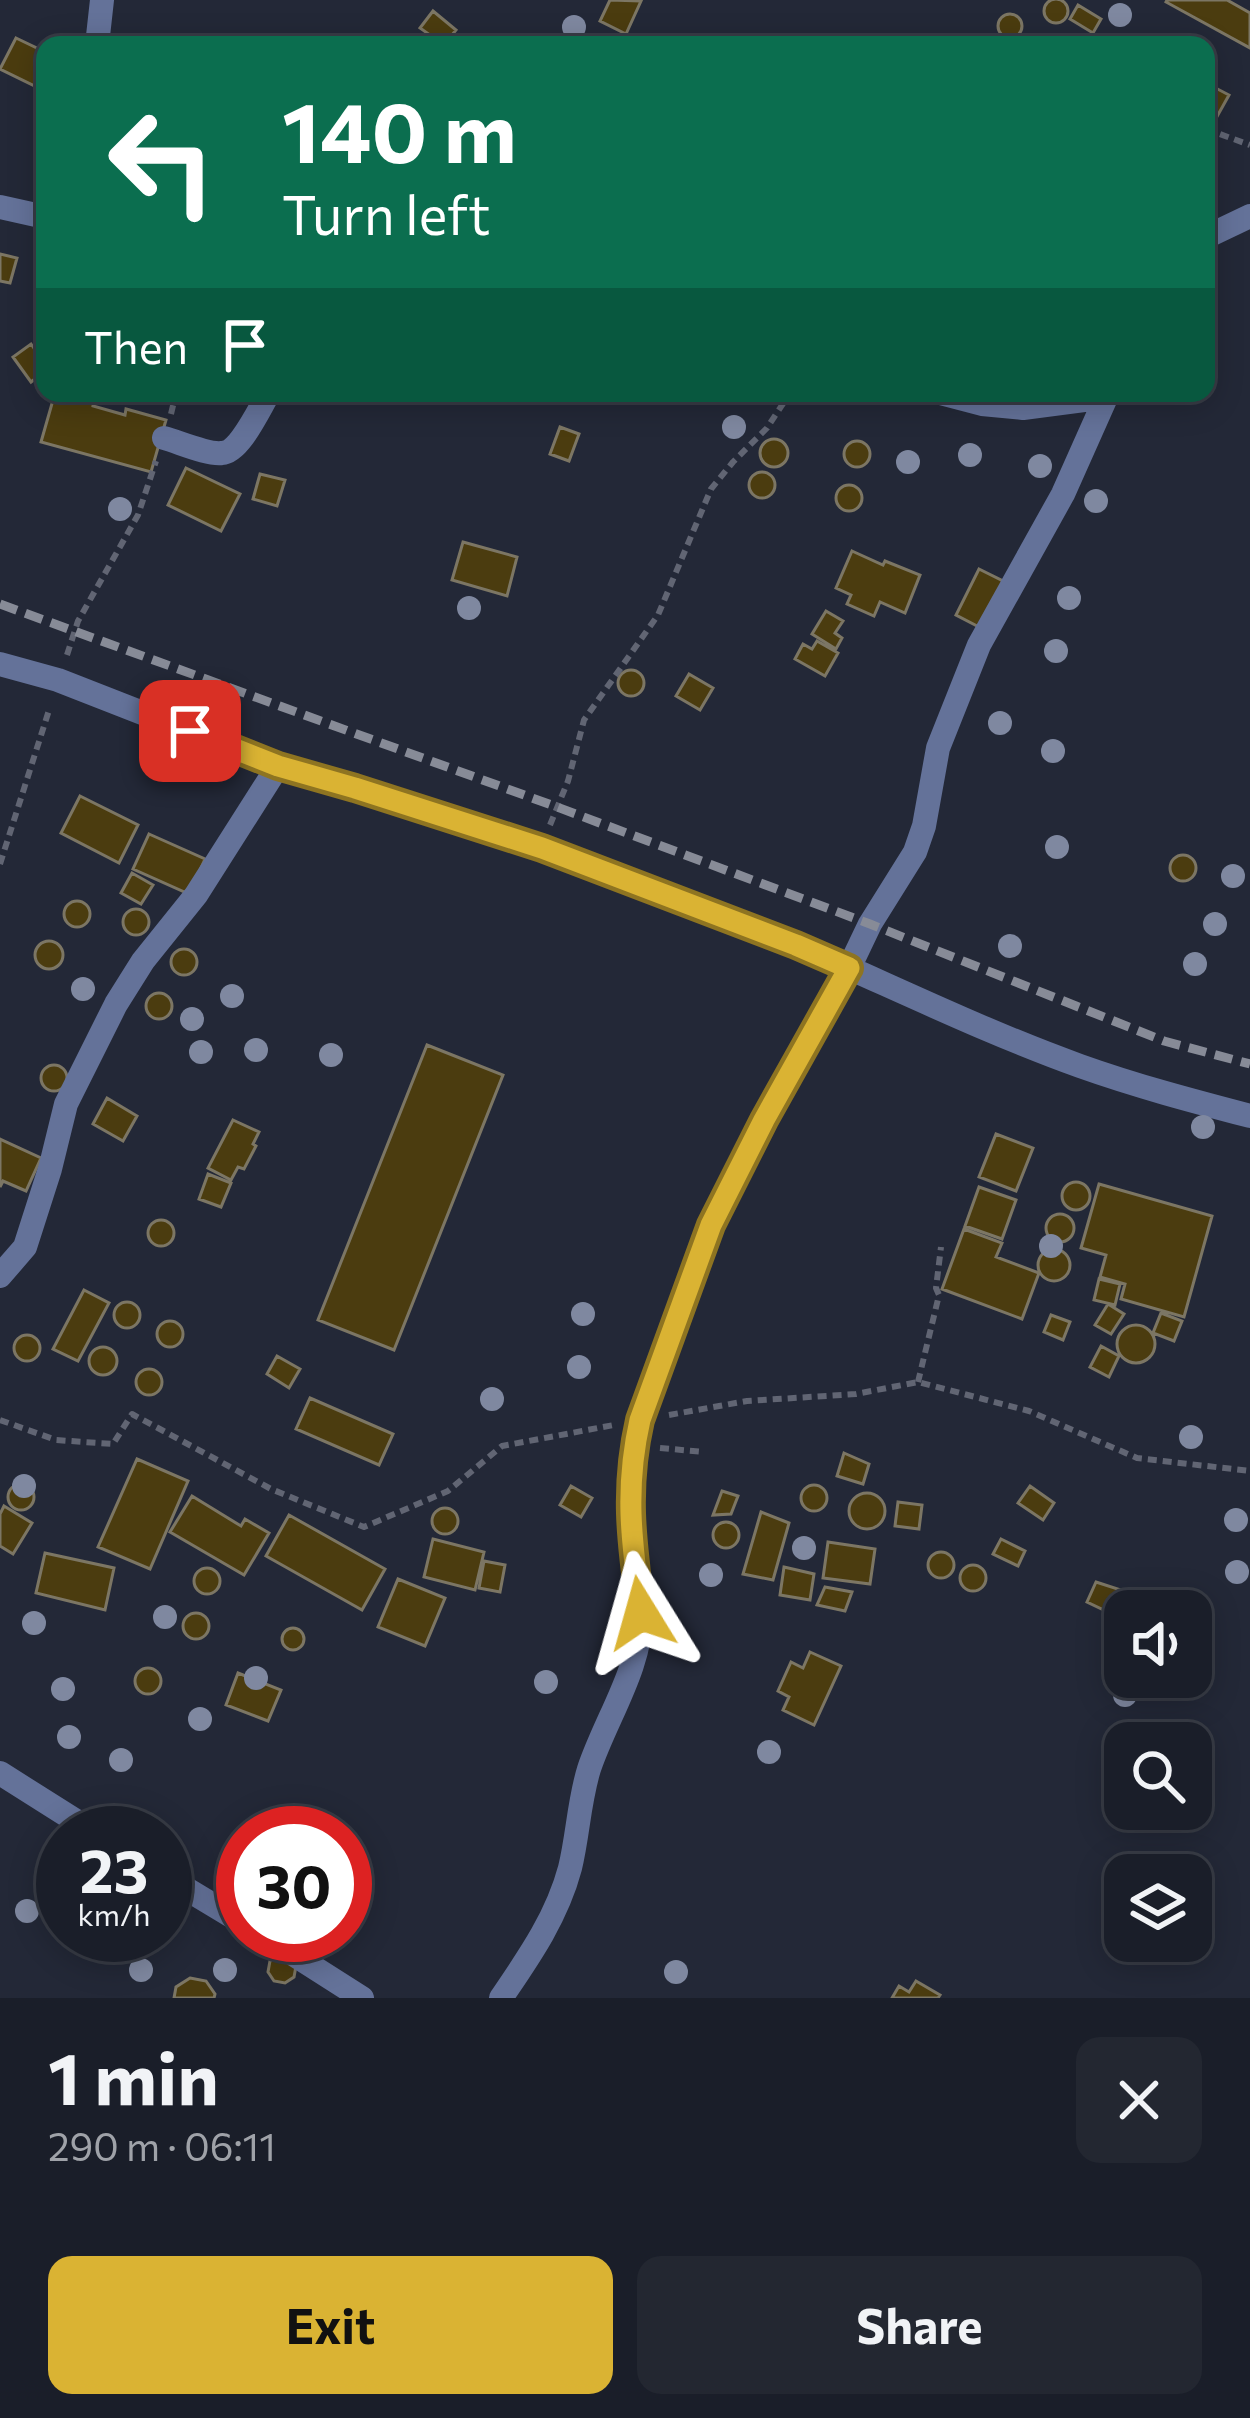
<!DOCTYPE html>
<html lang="en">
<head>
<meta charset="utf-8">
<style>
  :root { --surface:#1a1e29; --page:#232731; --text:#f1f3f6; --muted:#9fa2a8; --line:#383c46; --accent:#dab333 }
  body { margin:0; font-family:Commissioner,sans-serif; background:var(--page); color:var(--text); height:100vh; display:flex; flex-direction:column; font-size:45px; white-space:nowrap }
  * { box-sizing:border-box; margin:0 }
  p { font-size:39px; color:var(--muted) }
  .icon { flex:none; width:66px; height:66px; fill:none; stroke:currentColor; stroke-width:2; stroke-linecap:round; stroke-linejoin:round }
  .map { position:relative; height:1998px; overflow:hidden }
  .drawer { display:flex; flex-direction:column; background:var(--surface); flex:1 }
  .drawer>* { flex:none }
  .banner { position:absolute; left:36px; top:36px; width:1179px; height:366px; border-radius:24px; box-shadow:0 6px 30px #0003,0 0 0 3px var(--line); background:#0b6e4f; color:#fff; overflow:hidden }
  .fabs { position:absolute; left:1104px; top:1590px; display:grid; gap:24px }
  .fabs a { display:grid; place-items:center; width:108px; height:108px; border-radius:24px; background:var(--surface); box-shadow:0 6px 30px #0003,0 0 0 3px var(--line); font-size:60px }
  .speed { position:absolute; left:36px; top:1806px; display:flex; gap:24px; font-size:60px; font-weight:700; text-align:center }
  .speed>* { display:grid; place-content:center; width:156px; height:156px; border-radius:50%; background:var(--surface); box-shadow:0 6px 30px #0003,0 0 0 3px var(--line); line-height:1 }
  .speed small { font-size:30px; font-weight:400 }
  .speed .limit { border:18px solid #d22; background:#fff; color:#111 }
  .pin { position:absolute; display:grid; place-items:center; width:102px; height:102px; color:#fff; margin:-51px; border-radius:24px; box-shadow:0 6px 18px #0006 }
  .me { position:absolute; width:132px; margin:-66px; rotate:352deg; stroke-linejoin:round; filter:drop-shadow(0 0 9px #0008) }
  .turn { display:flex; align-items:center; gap:42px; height:252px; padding:0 48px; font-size:54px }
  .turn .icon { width:156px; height:156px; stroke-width:2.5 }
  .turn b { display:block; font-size:84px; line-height:102px }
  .then { display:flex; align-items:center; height:114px; padding:0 48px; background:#0003; gap:24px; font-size:45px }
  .round { display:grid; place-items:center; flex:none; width:126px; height:126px; border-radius:24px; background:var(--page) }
  .overview { display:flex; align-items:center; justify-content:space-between; height:204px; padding:0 48px }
  h1 { font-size:72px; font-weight:700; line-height:90px }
  .action { display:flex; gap:24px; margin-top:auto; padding:24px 48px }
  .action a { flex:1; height:138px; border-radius:24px; background:var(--accent); color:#111; font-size:48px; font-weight:700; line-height:138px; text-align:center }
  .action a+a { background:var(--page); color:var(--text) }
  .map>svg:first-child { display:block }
  .building { fill:#4b3c0f; stroke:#7c7664; stroke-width:3 }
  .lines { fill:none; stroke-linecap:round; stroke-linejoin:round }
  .path { stroke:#616573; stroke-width:6; stroke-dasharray:9 6; stroke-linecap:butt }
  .minor { stroke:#647299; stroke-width:24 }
  .rail { stroke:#878b97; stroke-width:9; stroke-dasharray:18 9; stroke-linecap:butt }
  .tree { fill:#7f88a0 }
  .route-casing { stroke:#8e7421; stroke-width:30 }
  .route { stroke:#dab333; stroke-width:21 }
</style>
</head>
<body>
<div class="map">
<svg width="1250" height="1998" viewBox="0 0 1250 1998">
  <rect width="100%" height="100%" fill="#232837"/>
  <!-- building -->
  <path class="building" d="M1044 11a12 12 0 1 1 24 0a12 12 0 1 1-24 0Z
    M610,0L641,1L626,34L600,21Z
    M1167,0H1227L1250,13V48L1166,2Z
    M1078,5L1101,19L1093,33L1070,19Z
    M433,11L456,30L444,45L420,28Z
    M998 26a12 12 0 1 1 24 0a12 12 0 1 1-24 0Z
    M16,38L45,52V91L0,69Z
    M1206,83L1229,95L1214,122L1206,117Z
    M0,254L17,258L10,283L0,281Z
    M31,344L45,364V371L31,382L13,357Z
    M55,393H67L94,401L93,406L125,415L126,409L166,420L151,472L41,442Z
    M560,427L579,434L569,461L550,454Z
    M760 453a14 14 0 1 1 28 0a14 14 0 1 1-28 0Z
    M844 454a13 13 0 1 1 26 0a13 13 0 1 1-26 0Z
    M186,468L240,494L221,531L168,505Z
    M749 485a13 13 0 1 1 26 0a13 13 0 1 1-26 0Z
    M260,474L285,480L277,506L253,499Z
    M836 498a13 13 0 1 1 26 0a13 13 0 1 1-26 0Z
    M463,542L517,557L507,596L452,580Z
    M852,551L883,565L885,561L920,575L905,613L880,602L874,616L847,604L851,595L836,588Z
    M979,569L1005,582L981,628L956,615Z
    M826,611L843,621L835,633L842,638L836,649L812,634Z
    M817,641L838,653L825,676L795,659L803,644L812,649Z
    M618 683a13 13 0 1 1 26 0a13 13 0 1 1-26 0Z
    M689,674L713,688L700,710L676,696Z
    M80,796L138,825L119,863L61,833Z
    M149,834L205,859L189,894L133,869Z
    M1170 868a13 13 0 1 1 26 0a13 13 0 1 1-26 0Z
    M132,873L153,885L141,904L121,893Z
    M64 914a13 13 0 1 1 26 0a13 13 0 1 1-26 0Z
    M123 922a13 13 0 1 1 26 0a13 13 0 1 1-26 0Z
    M35 955a14 14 0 1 1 28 0a14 14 0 1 1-28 0Z
    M171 962a13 13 0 1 1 26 0a13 13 0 1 1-26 0Z
    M146 1006a13 13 0 1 1 26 0a13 13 0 1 1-26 0Z
    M427,1045L503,1075L394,1350L318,1320Z
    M41 1078a13 13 0 1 1 26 0a13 13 0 1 1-26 0Z
    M107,1098L137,1116L123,1141L93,1124Z
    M233,1120L259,1132L253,1144L256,1146L244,1169L238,1167L231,1180L208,1168Z
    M996,1134L1033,1148L1016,1191L979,1177Z
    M0,1139L41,1158L26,1191L3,1181L0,1187Z
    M208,1174L231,1183L221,1207L199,1199Z
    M1062 1196a14 14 0 1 1 28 0a14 14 0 1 1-28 0Z
    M1099,1184L1212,1216L1184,1317L1121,1299L1125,1284L1100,1277L1106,1255L1081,1248Z
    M979,1187L1016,1200L1002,1239L965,1226Z
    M1046 1228a14 14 0 1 1 28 0a14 14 0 1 1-28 0Z
    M148 1233a13 13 0 1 1 26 0a13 13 0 1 1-26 0Z
    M964,1229L1002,1243L996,1257L1039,1273L1022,1319L942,1289Z
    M1038 1265a16 16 0 1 1 32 0a16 16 0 1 1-32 0Z
    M1099,1279L1120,1284L1115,1305L1094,1300Z
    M84,1290L109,1303L78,1361L53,1349Z
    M114 1315a13 13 0 1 1 26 0a13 13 0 1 1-26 0Z
    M1108,1304L1124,1314L1111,1334L1095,1325Z
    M1161,1313L1182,1321L1174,1341L1153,1333Z
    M1051,1315L1070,1322L1063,1340L1044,1332Z
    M157 1334a13 13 0 1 1 26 0a13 13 0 1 1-26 0Z
    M1117 1344a19 19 0 1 1 38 0a19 19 0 1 1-38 0Z
    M14 1348a13 13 0 1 1 26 0a13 13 0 1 1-26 0Z
    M1101,1346L1119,1356L1109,1377L1090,1367Z
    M89 1361a14 14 0 1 1 28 0a14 14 0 1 1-28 0Z
    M277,1356L300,1369L289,1388L267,1374Z
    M136 1382a13 13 0 1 1 26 0a13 13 0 1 1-26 0Z
    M310,1398L393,1434L379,1465L296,1429Z
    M844,1453L869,1464L863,1484L837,1476Z
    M137,1459L188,1481L150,1569L98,1547Z
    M8 1497a13 13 0 1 1 26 0a13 13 0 1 1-26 0Z
    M801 1498a13 13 0 1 1 26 0a13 13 0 1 1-26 0Z
    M571,1486L592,1498L581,1517L560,1505Z
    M1030,1486L1054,1503L1043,1520L1018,1503Z
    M722,1491L738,1496L731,1514L713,1515Z
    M849 1511a18 18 0 1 1 36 0a18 18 0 1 1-36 0Z
    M192,1496L241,1526L245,1519L269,1533L244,1575L170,1532Z
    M898,1502L922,1505L919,1529L895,1526Z
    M4,1506L32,1523L13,1554L0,1546V1514Z
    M432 1521a13 13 0 1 1 26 0a13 13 0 1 1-26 0Z
    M761,1512L789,1523L773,1580L743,1574Z
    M289,1515L385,1569L362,1610L266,1556Z
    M713 1535a13 13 0 1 1 26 0a13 13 0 1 1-26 0Z
    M433,1539L484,1552L475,1590L424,1577Z
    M1001,1539L1025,1551L1018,1566L993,1554Z
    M828,1542L875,1549L870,1584L823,1578Z
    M928 1565a13 13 0 1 1 26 0a13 13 0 1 1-26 0Z
    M45,1553L114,1568L105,1610L36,1593Z
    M484,1561L505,1565L500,1592L479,1588Z
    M960 1578a13 13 0 1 1 26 0a13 13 0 1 1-26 0Z
    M784,1567L814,1574L810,1600L780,1595Z
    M194 1581a13 13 0 1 1 26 0a13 13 0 1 1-26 0Z
    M398,1579L445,1598L425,1646L378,1627Z
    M1096,1582L1121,1590L1108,1612L1087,1602Z
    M825,1587L852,1592L845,1611L817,1605Z
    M183 1626a13 13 0 1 1 26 0a13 13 0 1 1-26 0Z
    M282 1639a11 11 0 1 1 22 0a11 11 0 1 1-22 0Z
    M810,1652L841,1666L814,1725L783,1710L789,1697L778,1691L791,1662L803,1668Z
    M135 1681a13 13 0 1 1 26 0a13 13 0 1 1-26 0Z
    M238,1673L281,1690L268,1721L226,1705Z
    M279,1955L296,1966L294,1977L285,1983L274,1981L268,1972L270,1961Z
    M190,1978L206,1981L215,1994L214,1998H174L176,1987Z
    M916,1981L940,1995L938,1998H892L899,1986L909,1992Z"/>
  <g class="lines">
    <!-- path -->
    <path class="path" d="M1206,129L1250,145
      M171,414L176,393
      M67,655L78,621L138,515L156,461
      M550,825L568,781L584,720L658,615L711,489L733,462L767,428L790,393
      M0,864L50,707
      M918,1382L939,1295L936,1288L941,1247
      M669,1415L747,1401L856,1394L918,1382L1029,1411L1137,1458L1250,1471
      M0,1420L56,1440L113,1444L132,1414L271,1489L364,1527L448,1491L502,1446L614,1425
      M660,1448L704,1452"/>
    <!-- minor -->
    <path class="minor" d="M97,45L102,0
      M0,207L45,217
      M1206,237L1250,216
      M940,393L982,404L1023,408L1107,397
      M164,438C179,442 208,455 222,453C240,452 259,409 269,393
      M0,664L58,680L278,766L355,788L542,848L796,945L849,968L870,924L915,852L924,826L938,748L979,645L1063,494L1108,393
      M0,1276L25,1247L50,1169L66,1104L116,1004L143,961L196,895L278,766
      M0,1773L95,1833
      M165,1876L243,1923
      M263,1935L362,1998
      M501,1998C529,1957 557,1917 570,1868C578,1835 579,1801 589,1769C606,1718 642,1667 641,1612C640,1585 632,1557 630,1530C627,1493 632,1456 640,1420L711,1225L764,1120L849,968C925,1002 1002,1038 1080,1066C1136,1086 1193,1101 1250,1116"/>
    <!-- rail -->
    <path class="rail" d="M0,604L557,807L870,924L1164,1041L1250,1064"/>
  </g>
  <!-- trees -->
  <g class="tree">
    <circle cx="1120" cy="15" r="12"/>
    <circle cx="574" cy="27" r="12"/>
    <circle cx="734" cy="427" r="12"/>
    <circle cx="970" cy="455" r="12"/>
    <circle cx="908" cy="462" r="12"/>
    <circle cx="1040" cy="466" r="12"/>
    <circle cx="1096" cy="501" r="12"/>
    <circle cx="120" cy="509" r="12"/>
    <circle cx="1069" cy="598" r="12"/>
    <circle cx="469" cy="608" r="12"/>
    <circle cx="1056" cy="651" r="12"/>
    <circle cx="1000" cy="723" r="12"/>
    <circle cx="1053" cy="751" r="12"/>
    <circle cx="1057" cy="847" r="12"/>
    <circle cx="1233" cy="876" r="12"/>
    <circle cx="1215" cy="924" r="12"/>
    <circle cx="1010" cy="946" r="12"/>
    <circle cx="1195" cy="964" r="12"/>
    <circle cx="83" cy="989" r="12"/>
    <circle cx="232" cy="996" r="12"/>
    <circle cx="192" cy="1019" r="12"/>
    <circle cx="256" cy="1050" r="12"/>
    <circle cx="201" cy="1052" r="12"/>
    <circle cx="331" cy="1055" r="12"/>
    <circle cx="1203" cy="1127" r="12"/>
    <circle cx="1051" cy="1246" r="12"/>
    <circle cx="583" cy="1314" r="12"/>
    <circle cx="579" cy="1367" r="12"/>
    <circle cx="492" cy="1399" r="12"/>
    <circle cx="1191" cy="1437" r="12"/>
    <circle cx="24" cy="1486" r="12"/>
    <circle cx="1236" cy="1520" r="12"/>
    <circle cx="804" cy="1548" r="12"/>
    <circle cx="1237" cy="1572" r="12"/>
    <circle cx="711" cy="1575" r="12"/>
    <circle cx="165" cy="1617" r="12"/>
    <circle cx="34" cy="1623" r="12"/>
    <circle cx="256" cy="1678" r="12"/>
    <circle cx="546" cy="1682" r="12"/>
    <circle cx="63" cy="1689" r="12"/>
    <circle cx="1125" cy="1695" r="12"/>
    <circle cx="200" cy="1719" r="12"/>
    <circle cx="69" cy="1737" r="12"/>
    <circle cx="769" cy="1752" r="12"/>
    <circle cx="121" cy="1760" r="12"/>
    <circle cx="27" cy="1911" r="12"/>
    <circle cx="141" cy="1970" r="12"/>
    <circle cx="225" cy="1970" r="12"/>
    <circle cx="676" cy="1972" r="12"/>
  </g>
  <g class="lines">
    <!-- route casing -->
    <g class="route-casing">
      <path id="route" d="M190,731L278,766L355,788L542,848L796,945L849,968L764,1120L711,1225L640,1420C624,1490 632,1544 641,1613"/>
    </g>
    <!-- route -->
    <use href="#route" class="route"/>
  </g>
</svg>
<div class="fabs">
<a><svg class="icon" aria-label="sound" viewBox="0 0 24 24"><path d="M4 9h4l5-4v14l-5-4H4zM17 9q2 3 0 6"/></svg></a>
<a><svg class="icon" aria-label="search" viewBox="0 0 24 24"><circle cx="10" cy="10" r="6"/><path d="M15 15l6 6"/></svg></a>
<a><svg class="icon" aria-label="layers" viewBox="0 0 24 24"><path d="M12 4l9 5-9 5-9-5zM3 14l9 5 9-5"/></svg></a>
</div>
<div class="speed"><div>23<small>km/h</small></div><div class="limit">30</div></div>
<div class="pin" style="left:190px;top:731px;background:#d93025"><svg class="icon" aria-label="arrive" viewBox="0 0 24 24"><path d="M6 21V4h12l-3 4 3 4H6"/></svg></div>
<svg class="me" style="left:641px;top:1613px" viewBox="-20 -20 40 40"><path d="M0-17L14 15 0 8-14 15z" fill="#dab333" stroke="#fff" stroke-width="4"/></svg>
<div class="banner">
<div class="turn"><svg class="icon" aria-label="left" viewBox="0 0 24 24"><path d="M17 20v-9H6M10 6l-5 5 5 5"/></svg><div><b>140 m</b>Turn left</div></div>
<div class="then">Then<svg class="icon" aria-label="arrive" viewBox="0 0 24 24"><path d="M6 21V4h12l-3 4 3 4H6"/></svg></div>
</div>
</div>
<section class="drawer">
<div class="overview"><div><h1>1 min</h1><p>290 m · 06:11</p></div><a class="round"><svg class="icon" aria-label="close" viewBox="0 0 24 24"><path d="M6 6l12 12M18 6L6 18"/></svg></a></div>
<div class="action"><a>Exit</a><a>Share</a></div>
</section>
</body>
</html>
